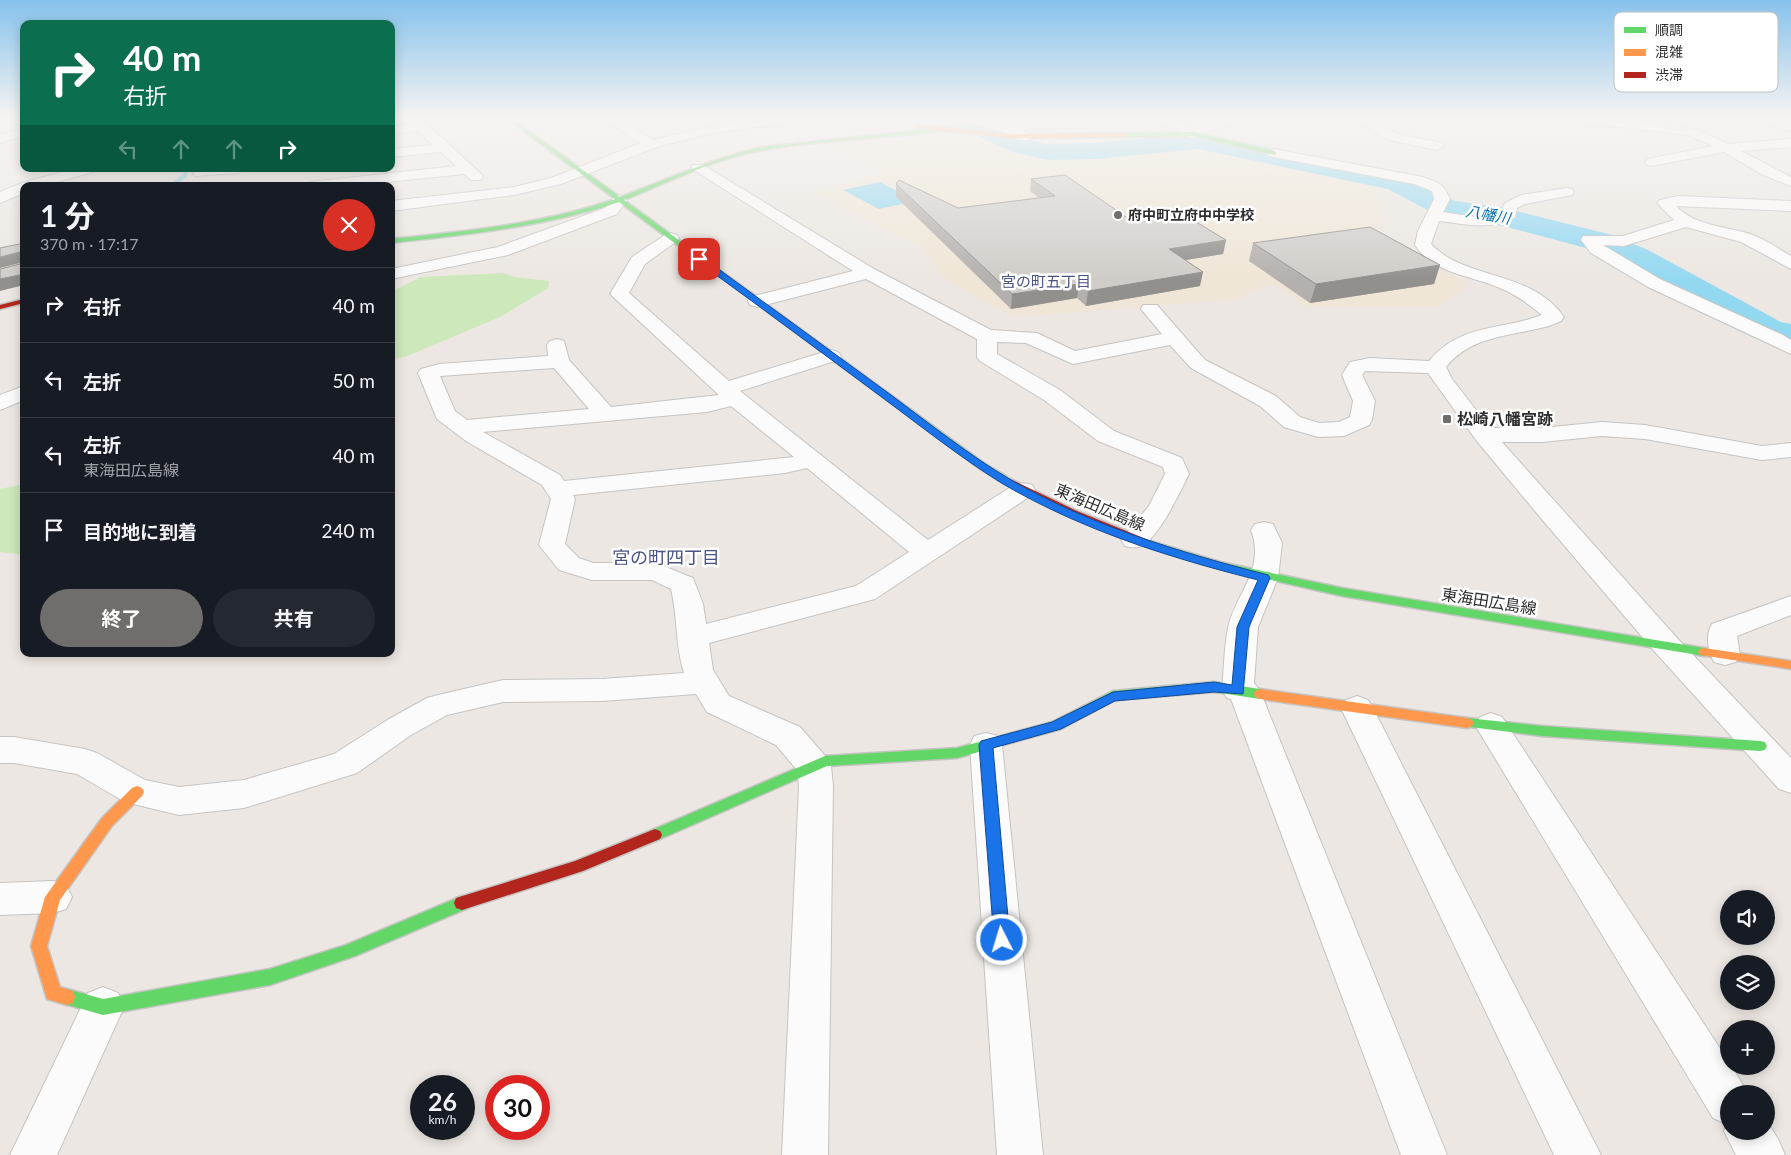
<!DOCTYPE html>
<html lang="ja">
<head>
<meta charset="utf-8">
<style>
  :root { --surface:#171b24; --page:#242831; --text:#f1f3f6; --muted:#9ea1a6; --line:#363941; --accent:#706e6c }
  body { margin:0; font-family:Lato,"Noto Sans JP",sans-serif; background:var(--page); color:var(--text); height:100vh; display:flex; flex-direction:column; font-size:19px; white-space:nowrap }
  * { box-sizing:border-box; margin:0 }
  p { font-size:16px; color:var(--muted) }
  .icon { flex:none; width:28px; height:28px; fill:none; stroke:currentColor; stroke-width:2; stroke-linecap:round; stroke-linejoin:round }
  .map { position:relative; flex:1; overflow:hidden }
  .details { position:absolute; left:20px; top:182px; width:375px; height:475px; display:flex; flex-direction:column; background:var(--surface); border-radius:10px; box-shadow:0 2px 12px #0003 }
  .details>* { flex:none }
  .top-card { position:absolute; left:20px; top:20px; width:375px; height:152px; border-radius:10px; box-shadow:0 2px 12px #0003; background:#0b6e4f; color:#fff; overflow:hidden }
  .tools { position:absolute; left:1720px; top:890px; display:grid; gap:10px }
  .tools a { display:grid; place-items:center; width:55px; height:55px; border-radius:50%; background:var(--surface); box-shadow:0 2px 12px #0003; font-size:25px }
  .speed { position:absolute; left:410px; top:1075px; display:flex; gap:10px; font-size:25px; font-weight:700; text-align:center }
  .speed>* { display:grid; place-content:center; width:65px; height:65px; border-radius:50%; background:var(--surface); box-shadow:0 2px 12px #0003; line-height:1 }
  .speed small { font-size:12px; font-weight:400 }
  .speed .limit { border:8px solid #d22; background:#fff; color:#111 }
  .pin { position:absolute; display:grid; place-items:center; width:42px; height:42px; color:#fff; margin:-21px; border-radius:10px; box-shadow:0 2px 8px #0006 }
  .me { position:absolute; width:55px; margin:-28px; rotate:355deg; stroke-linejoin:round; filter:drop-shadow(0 0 4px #0008) }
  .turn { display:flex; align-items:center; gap:18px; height:105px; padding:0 20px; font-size:22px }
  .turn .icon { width:65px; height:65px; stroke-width:2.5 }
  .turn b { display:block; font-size:35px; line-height:42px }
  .lanes { display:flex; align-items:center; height:48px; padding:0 20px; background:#0003; justify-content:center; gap:25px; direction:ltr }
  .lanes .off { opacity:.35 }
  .round { display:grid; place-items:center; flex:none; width:52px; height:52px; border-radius:26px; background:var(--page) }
  .overview { display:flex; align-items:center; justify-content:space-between; height:85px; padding:0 20px }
  h1 { font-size:30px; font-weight:700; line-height:38px }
  .button { display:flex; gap:10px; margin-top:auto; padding:10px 20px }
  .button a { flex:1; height:58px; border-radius:30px; background:var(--accent); color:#fff; font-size:20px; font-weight:700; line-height:58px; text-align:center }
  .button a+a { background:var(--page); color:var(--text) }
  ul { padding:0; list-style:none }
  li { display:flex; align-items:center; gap:15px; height:75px; padding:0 20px; border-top:1px solid var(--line) }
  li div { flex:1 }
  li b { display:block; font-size:19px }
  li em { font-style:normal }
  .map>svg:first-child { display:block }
  .education { fill:#efe6d7 }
  .green { fill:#cde8ba }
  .water { fill:#93d8f1 }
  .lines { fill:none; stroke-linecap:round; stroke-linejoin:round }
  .stream { stroke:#93d8f1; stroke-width:4.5 }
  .river { fill:#93d8f1; fill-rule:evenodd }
  .street-casing { stroke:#c5c4c3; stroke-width:2 }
  .fast-casing { stroke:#c5c4c3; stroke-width:3 }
  .slow-casing { stroke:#c5c4c3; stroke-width:3 }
  .jam-casing { stroke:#c5c4c3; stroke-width:3 }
  .street { fill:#fcfbfb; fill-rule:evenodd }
  .fast { fill:#63d668; fill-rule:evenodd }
  .slow { fill:#ff974d; fill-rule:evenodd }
  .jam { fill:#b3261e; fill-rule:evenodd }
  .wall { fill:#b3b0ad }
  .shaded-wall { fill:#92908d }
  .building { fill:#d0cdc9; stroke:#92908d }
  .route { fill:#1a73e8; stroke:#114b97 }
  .poi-dot { fill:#706e6c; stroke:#fff; stroke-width:2 }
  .labels { text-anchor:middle; stroke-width:5; stroke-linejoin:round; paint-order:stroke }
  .far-poi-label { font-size:14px; font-weight:bold; fill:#2d2d2d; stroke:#fff; text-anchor:start }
  .far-water-label { font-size:15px; font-style:italic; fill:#0571aa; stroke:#fff }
  .far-neighbourhood-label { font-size:15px; fill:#4a5482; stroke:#fff }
  .poi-label { font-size:16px; font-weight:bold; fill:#2d2d2d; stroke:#fff; text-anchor:start }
  .street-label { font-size:16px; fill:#2d2d2d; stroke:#fff }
  .neighbourhood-label { font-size:18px; fill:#4a5482; stroke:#fff }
  .key { fill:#fff; stroke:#c0c0c0; stroke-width:1 }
  .key-label { font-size:14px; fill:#2d2d2d }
</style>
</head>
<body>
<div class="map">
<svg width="1791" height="1155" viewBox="0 0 1791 1155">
  <rect width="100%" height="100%" fill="#ece7e2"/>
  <!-- education -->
  <path class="education" d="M934,137L977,138L1004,147L1060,159L1169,145L1377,185L1381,238L1470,284L1439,307H1308L1273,284L1232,300L1012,317L941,277L923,249L812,192L883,175L826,145Z"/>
  <!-- green -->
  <path class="green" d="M503,273L514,277L549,281L548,288L500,317L405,357L391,359V292L421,277Z
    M24,484V555L0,552V489Z"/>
  <!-- water -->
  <path class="water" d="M880,182L916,201L879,209L843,190Z"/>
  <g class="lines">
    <!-- stream -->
    <path class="stream" d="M172,186L185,175L186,169"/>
    <!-- river -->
    <path class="river" d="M958,118H984L1007,132L1029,140L1047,144L1097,143L1198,133L1397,173L1407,176L1455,201L1500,207L1612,235L1648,250L1781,322L1791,324V346L1757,339L1624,264L1590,249L1499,225L1437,215L1388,189L1198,149L1097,159L1047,160L1013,152L989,142L967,129Z"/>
    <!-- street casing -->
    <g class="street-casing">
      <path id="street" d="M405,118H418L427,124L481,174L483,177L481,180H471L464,174L348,186H303L310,182L456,166L441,152L391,157V149L433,145L418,131L391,134V126L410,124Z
        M601,118H616L654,140C702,128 750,116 799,118L793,122L712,133L657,147L561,184L514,195L391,211V201L514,187L551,178L641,143Z
        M961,118C979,118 1018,122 1031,137L1029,140H1019L1009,134L963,121Z
        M1150,118H1168L1193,127L1226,118H1245L1243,121L1200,133L1198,137H1188L1186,133L1152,121Z
        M1351,118H1366L1398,134L1442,143L1444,146L1437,150L1389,140Z
        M1565,118H1605L1665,124L1699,130L1728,144L1791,139V147L1741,151L1791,177V186L1763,175L1724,152L1652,166L1647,165L1645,162L1647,159L1713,146L1691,136L1665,132L1571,122Z
        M1760,118H1777L1791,123V131L1762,121Z
        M24,128V136L0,143V135Z
        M1274,149L1423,177C1439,183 1443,183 1450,199L1443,212C1462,215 1484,221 1501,212L1505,203L1521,195L1567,188L1572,189L1574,192L1572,195L1525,204L1517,208L1515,217C1490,231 1465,224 1439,221L1431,244C1466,281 1530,269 1564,317L1561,321L1549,326C1512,336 1471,335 1446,367L1452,379L1490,428H1542L1602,422L1645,425L1762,446L1791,443V457L1762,460L1645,439L1602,436L1542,442H1502L1677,638L1791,758V793L1779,789L1655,652L1540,517L1476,440L1428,373L1365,371L1362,375L1375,401L1372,420L1369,425L1344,436L1318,437L1284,427L1260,406L1191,368L1170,345L1073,364L1026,343L997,342V354L1060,390L1114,431L1182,458L1189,474C1179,494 1162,531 1144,545C1138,549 1131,547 1125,546L1121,540L1149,506L1165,474L1163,467L1098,441L1044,400L980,361L977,357V339L866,279L757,307L750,305L748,301L750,297L853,271L691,168L693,165H703L874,269L991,330L1037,333L1075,351L1162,334L1141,309L1143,305H1157L1205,360L1276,396L1300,417L1319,423L1339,422L1350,417L1353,401L1342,375L1350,362L1370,358L1429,361C1461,323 1500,331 1542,315C1529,304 1515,294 1500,288C1470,275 1434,274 1415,245L1418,231L1434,199L1432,191L1414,184L1269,156L1267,153Z
        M73,169H95L93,172L42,186H24V193L0,203V192L22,183Z
        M200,169H245L238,173L195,176L193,173Z
        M619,195L627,200L617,214L508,255L391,279V269L498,247L605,208L614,197Z
        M1678,196L1791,201V211L1676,206C1696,227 1727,226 1753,235C1766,240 1779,249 1791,256V269L1741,242L1686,227L1624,246L1603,245L1660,279L1783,335L1791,340V354L1648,287L1591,253L1581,240L1583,236H1623L1674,220L1657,203L1660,200Z
        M671,233L677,235L679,238L677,241L645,264L629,293L729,381L824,352L831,350L838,352L841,356L838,360L740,391L928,540L1014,485L1023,483L1032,485L1035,490L1032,495L875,599L709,643L713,670L729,696L800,727L826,757L831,766L833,786L828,1155H782L799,786L797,770L776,745L707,712L696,694L602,701L503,702L447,715L411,735L357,773L244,808L179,815L125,802L77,774L14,763H0V737H14L85,749L97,753L145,780L179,787L244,780L334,754L389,719L427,698L438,695L503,680L602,679L684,673C675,646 678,617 671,589L652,580H592L559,570L539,545L551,499L542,485L466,441L437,419L418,373L421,369L439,364L548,356L547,345L550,341L557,339L564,341L569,360L611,407L719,395L610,294L632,257L665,235ZM554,368L589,409L467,420L455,411L440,376ZM731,406L794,457L564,481L560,475L483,432L707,412ZM807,468L909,552L856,586L706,624L703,604L693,578L656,563H593L579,558L565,544L575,499L573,495L785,473Z
        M24,386V400L0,410V395Z
        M1264,522L1273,524L1282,543L1278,578L1258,627L1254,683L1260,691L1447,1155H1401L1231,699L1227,698L1222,690C1224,670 1224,648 1228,628C1235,594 1266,570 1251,530L1255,524Z
        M1791,596V615L1737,636L1740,655L1736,662L1725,665L1714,662C1708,651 1705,635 1712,624Z
        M1357,696L1368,700L1373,708L1601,1155H1554L1341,708L1346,700Z
        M1491,713L1502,717L1729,1062V1066H1732L1748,1094H1729V1131H1766V1120L1778,1139L1785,1155H1736L1724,1131L1727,1124L1713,1118L1475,725L1480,717Z
        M986,733L998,736L1002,745L1043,1155H997L970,745L974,736Z
        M53,881L66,885L72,897L66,909L53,913L0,915V883Z
        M103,987L118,993L124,1007L57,1155H10L88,993Z"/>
    </g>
    <!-- fast casing -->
    <g class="fast-casing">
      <path id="fast" d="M506,118H511L620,197C668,179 713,158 763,147L939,128L937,131C872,141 805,139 741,155C700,165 663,185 624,200L985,464L1006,476L1007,478L1006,480H998L979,468L619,202C545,227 468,234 391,243V239C466,231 543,224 615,199Z
        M1193,132L1274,151L1277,153L1274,155L1193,136L1125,137L1122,135L1125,133Z
        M1147,540L1220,562L1342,588L1704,648L1708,649L1710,652L1708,655L1704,656L1342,596L1218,568L1143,545L1142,543L1143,541Z
        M1214,682L1260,689L1265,691L1266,694L1265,697L1260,699L1214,692L1115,700L1061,729L957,758L827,766L660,839L655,841L650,839L648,835L650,831L825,756L957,748L1052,722L1113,691Z
        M1467,718L1542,726L1760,741L1765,742L1767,746L1765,750L1760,751L1542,736L1462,726L1460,723L1462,720Z
        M462,896L468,898L470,903L468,908L355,956L270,985L103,1015L61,1003L59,997L61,991L67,989L103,999L270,969L346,945Z"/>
    </g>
    <!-- slow casing -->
    <g class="slow-casing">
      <path id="slow" d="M916,125L1011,134L1125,133L1128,135L1125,137L1011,138L918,128Z
        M1704,648L1791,661V669L1700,655L1698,652L1700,649Z
        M1260,689L1467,718L1472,720L1474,723L1472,726L1467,728L1260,699L1255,697L1254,694L1255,691Z
        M137,786L142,788L144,792L142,796L112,826L60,900L47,946L60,987L73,991L75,997L73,1003L67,1005L47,999L31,946L45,897L102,818L132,788Z"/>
    </g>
    <!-- jam casing -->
    <g class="jam-casing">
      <path id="jam" d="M24,299V303L0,309V305Z
        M1002,475L1077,511L1151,541L1152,543L1147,546L1143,545L1070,516L998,480L997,478Z
        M655,829L660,831L662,835L660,839L583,871L462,910L456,908L454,903L456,898L575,861Z"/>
    </g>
    <!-- street -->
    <use href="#street" class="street"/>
    <!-- fast -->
    <use href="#fast" class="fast"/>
    <!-- slow -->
    <use href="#slow" class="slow"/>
    <!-- jam -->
    <use href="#jam" class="jam"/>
  </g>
  <!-- wall -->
  <path class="wall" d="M1031,179L1132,221L1226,240L1223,254L1185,260L1200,286L1086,306L1077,298L1011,309L896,197V184L958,208L1039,198L1030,191Z
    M1253,243L1440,265L1434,284L1310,303L1249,261Z"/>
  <!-- shaded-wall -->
  <path class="shaded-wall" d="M1226,240L1223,254L1167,263L1169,249Z
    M20,252L24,262L0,268V257Z
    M1440,265L1434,284L1310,303L1316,284Z
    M1203,272L1200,286L1086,306L1088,291Z
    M24,274V285L0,291V279Z
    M1079,284L1077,298L1011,309L1012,294Z"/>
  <!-- building -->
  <path class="building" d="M1065,175L1132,221L1183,214L1226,240L1169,249L1203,272L1088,291L1079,284L1012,294L896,184L899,180L958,208L1055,196L1031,179Z
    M1370,227L1440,265L1316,284L1253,243Z
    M24,243V274L0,279V269L20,264V252L0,257V248Z"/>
  <!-- sky -->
  <linearGradient id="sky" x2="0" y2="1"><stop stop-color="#86c2ec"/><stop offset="0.42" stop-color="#f6f4f2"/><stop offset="1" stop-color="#f6f4f2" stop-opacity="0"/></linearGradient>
  <rect width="1791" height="280" fill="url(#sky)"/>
  <!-- route -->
  <path class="route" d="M697,257H702C765,303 828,349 891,395C930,424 969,455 1011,480C1092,526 1179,552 1268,575L1270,578L1249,627L1243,694L1214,692L1115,701L1061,729L993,748L1010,940L1008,945L1002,947L996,945L994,940L979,745L981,741L1052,722L1113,692L1214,682L1232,685L1237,627L1258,580C1170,558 1082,530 1003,484C961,458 922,427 883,398C821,352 759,306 697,261Z"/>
  <!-- markers -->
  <g class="poi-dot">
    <circle cx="1118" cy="215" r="5"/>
    <rect x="1442" y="414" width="10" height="10" rx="2.5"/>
  </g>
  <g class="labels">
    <!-- far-poi labels -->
    <g class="far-poi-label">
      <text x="1128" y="220">府中町立府中中学校</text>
    </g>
    <!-- far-water labels -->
    <g class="far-water-label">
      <text transform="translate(1488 215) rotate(10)" y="5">八幡川</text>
    </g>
    <!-- far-neighbourhood labels -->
    <g class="far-neighbourhood-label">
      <text x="1046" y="287">宮の町五丁目</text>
    </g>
    <!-- poi labels -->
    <g class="poi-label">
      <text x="1457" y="425">松崎八幡宮跡</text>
    </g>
    <!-- street labels -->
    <g class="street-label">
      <text transform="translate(1100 507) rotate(23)" y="6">東海田広島線</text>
      <text transform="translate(1489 601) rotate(9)" y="6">東海田広島線</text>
    </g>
    <!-- neighbourhood labels -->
    <g class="neighbourhood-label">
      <text x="666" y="564">宮の町四丁目</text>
    </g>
  </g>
  <!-- legend -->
  <rect x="1614" y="12" width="164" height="80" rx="8" class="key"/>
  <rect x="1624" y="27" width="22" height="6" fill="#63d668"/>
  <rect x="1624" y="49" width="22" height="7" fill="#ff974d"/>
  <rect x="1624" y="72" width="22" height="6" fill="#b3261e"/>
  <g class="key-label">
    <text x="1655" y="35">順調</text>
    <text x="1655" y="57">混雑</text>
    <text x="1655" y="80">渋滞</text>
  </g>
</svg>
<div class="tools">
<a><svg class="icon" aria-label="sound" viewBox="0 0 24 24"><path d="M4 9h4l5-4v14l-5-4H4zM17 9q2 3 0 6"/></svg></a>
<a><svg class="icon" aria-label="layers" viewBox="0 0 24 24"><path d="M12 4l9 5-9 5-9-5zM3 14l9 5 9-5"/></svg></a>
<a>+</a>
<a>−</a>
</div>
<div class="speed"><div>26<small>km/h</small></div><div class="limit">30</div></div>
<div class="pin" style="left:699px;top:259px;background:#d93025"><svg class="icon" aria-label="arrive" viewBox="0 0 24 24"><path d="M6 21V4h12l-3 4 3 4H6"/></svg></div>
<svg class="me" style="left:1002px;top:940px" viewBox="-20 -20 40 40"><circle r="17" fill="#1a73e8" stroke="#fff" stroke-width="3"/><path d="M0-11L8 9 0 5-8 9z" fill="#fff"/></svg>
<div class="top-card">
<div class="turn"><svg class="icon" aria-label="right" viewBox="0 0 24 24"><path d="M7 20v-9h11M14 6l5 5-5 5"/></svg><div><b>40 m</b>右折</div></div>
<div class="lanes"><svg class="icon off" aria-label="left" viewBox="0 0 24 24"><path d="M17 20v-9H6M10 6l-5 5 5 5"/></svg><svg class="icon off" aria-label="ahead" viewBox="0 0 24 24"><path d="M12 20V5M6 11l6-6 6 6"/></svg><svg class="icon off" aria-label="ahead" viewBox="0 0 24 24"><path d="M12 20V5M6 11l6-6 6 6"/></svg><svg class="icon" aria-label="right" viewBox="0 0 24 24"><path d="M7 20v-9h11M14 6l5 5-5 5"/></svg></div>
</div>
<section class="details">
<div class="overview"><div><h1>1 分</h1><p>370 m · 17:17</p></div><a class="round" style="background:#d93025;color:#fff"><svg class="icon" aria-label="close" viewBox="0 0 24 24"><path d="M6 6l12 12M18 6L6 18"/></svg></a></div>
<ul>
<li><svg class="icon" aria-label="right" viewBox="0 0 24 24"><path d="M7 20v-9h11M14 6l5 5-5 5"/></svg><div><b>右折</b></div><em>40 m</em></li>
<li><svg class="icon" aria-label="left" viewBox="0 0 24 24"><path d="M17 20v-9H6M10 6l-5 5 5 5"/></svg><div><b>左折</b></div><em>50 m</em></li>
<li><svg class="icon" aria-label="left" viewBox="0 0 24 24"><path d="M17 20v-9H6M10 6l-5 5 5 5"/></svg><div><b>左折</b><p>東海田広島線</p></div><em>40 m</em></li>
<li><svg class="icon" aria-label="arrive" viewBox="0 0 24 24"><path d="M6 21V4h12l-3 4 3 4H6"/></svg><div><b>目的地に到着</b></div><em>240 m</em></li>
</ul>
<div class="button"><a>終了</a><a>共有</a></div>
</section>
</div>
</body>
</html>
